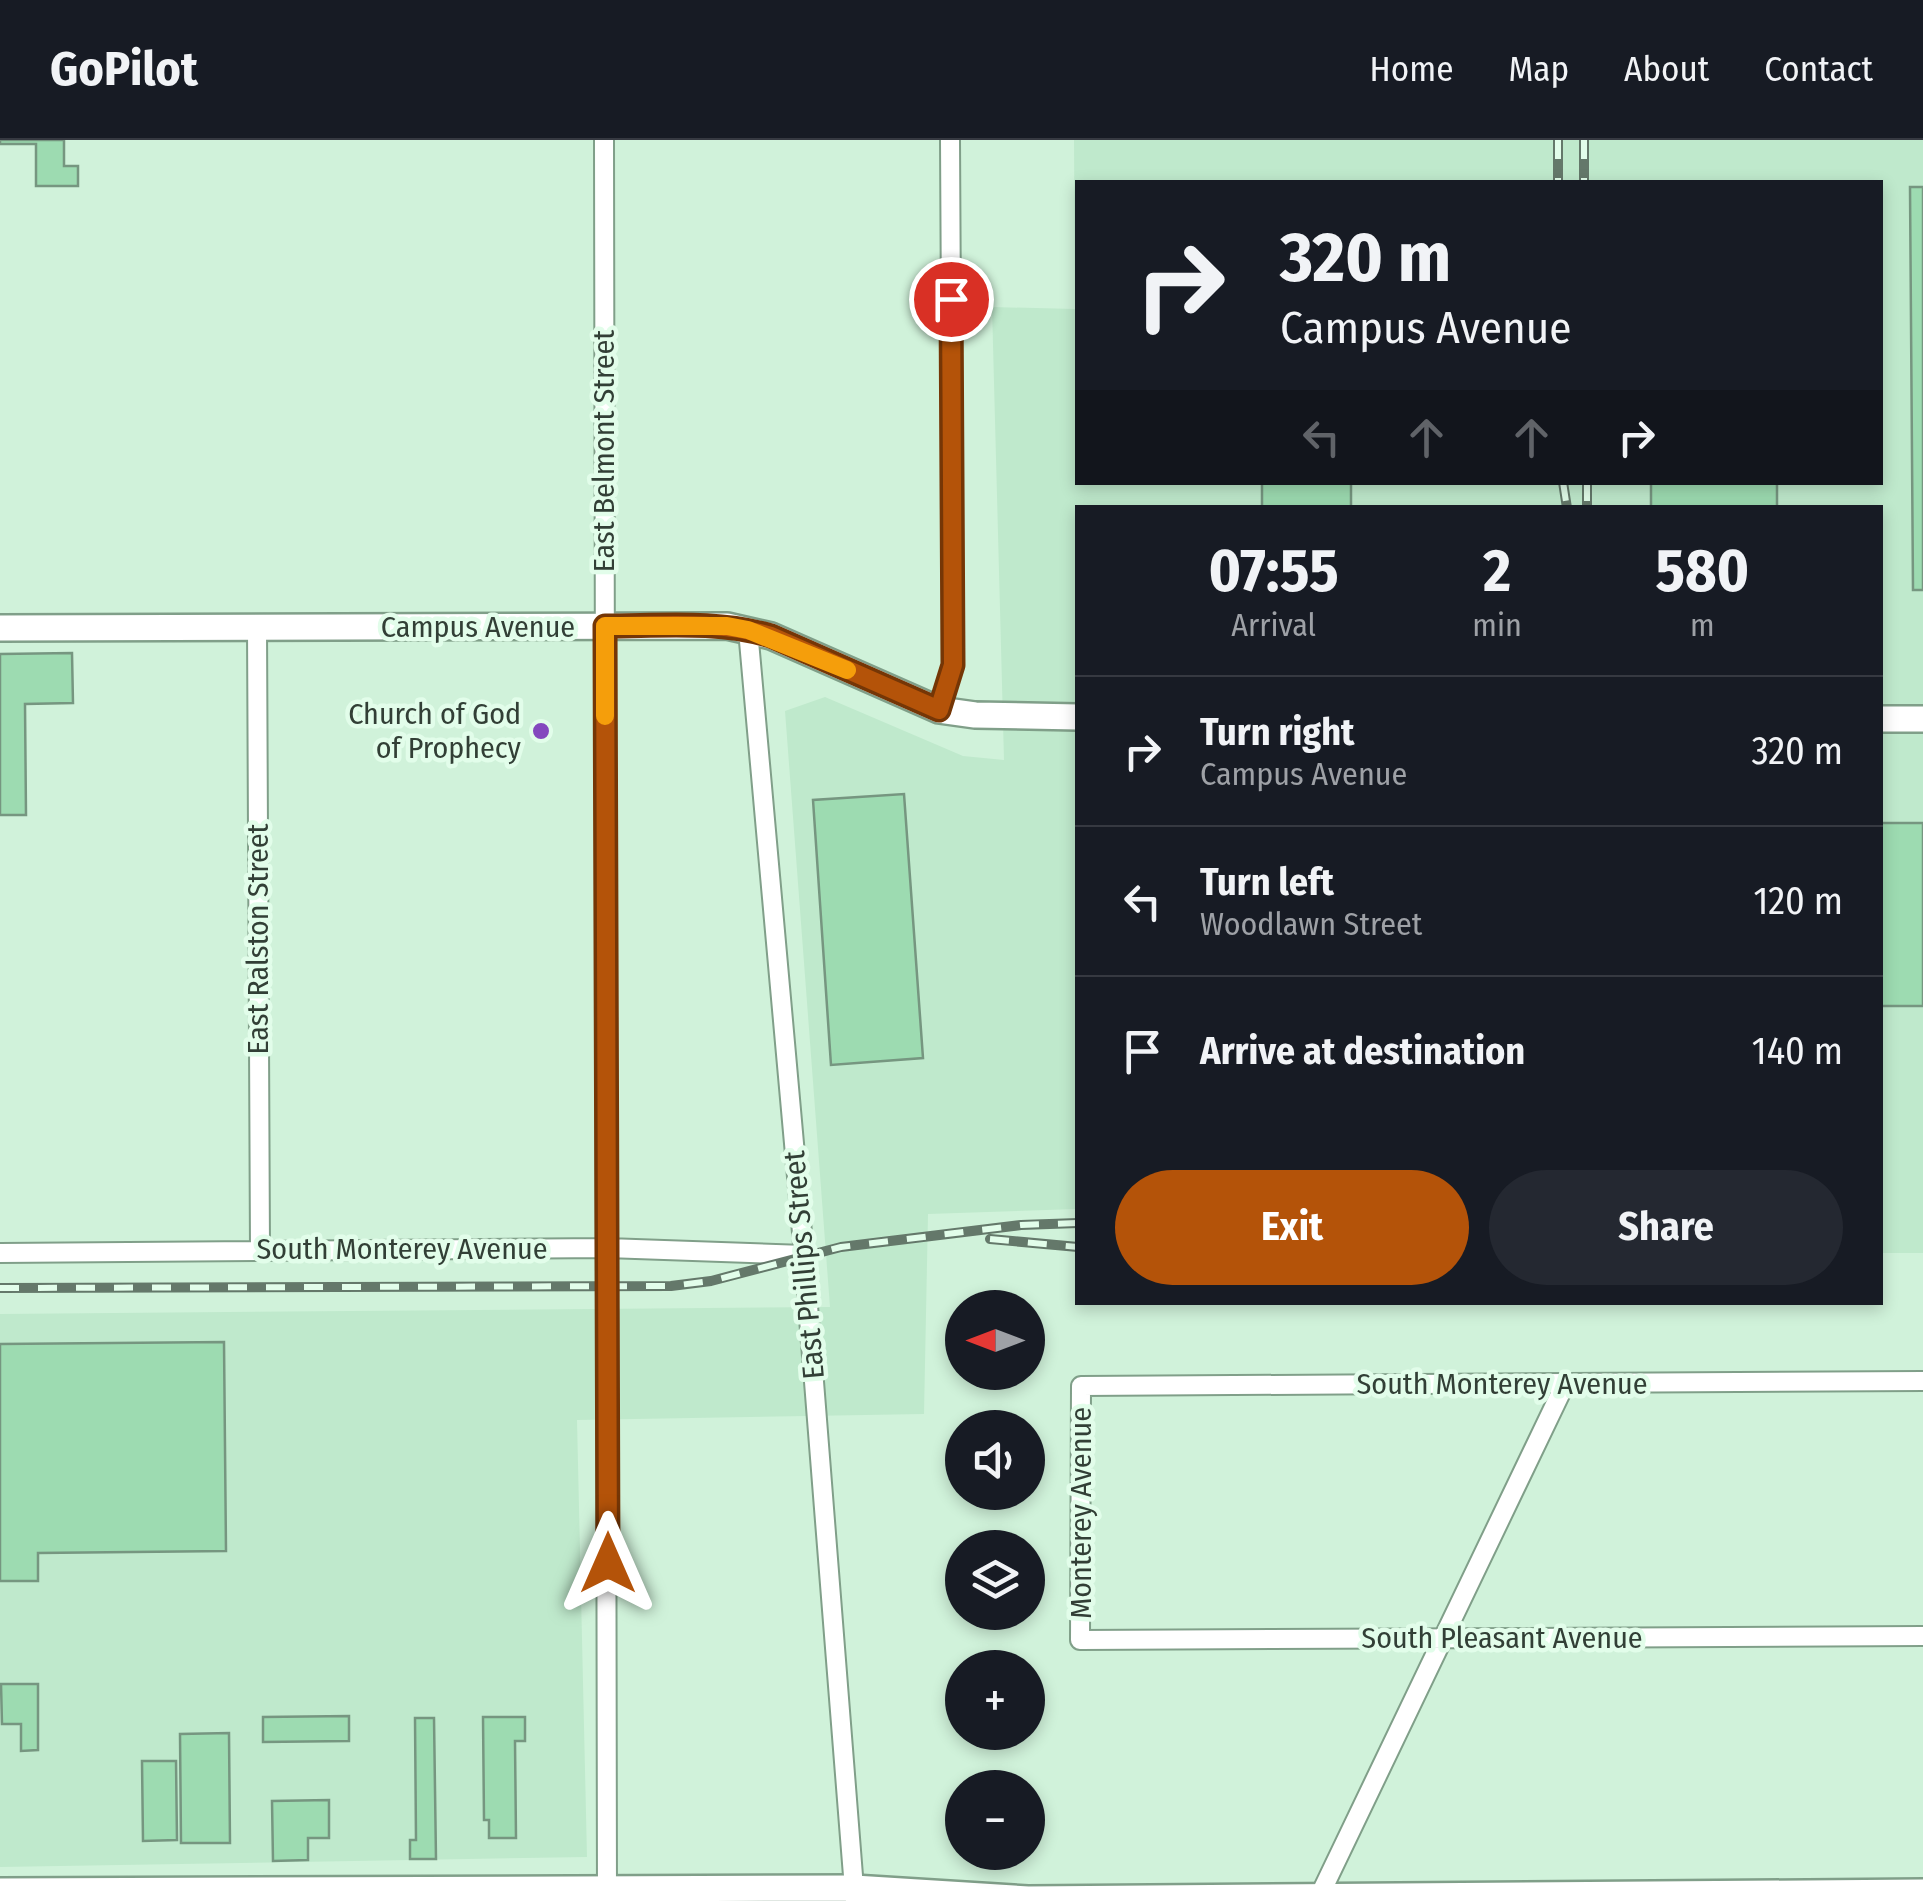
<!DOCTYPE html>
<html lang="en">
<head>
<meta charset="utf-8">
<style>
  :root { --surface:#171b24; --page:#242831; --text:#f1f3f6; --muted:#9ea1a6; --line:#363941; --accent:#b45309 }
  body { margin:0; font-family:"Fira Sans Condensed",sans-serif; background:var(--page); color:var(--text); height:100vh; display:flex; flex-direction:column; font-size:38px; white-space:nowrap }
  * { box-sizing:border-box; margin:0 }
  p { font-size:32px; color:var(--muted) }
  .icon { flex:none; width:55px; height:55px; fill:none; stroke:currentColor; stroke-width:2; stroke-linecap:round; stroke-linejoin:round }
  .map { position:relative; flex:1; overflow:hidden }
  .panel { position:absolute; left:1075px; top:365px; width:808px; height:800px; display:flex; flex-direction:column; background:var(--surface); border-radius:0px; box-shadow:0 5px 15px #0003 }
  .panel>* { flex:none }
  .hud { position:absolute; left:1075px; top:40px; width:808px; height:305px; border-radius:0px; box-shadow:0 5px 15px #0003; background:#171b24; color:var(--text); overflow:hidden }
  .needle { width:65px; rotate:270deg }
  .tools { position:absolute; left:945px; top:1150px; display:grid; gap:20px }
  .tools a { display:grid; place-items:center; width:100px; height:100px; border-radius:50%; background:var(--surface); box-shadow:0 5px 15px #0003; font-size:50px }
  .pin { position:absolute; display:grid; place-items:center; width:85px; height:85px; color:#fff; margin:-42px; border:5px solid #fff; border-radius:50%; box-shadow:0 2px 10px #0007 }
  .me { position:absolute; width:110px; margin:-55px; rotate:0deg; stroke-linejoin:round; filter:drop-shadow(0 0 8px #0008) }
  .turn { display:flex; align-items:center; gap:35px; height:210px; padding:0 40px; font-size:45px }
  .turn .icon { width:130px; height:130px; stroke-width:2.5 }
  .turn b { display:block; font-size:70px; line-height:85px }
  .lanes { display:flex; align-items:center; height:95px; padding:0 40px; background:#0003; justify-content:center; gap:50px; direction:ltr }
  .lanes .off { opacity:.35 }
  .eta { display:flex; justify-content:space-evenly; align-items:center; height:170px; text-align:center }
  .eta b { font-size:60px; font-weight:700; line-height:70px }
  .action { display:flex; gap:20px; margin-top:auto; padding:20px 40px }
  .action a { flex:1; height:115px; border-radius:60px; background:var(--accent); color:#fff; font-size:40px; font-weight:700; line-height:115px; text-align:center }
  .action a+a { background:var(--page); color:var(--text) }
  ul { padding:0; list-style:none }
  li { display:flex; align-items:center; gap:30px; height:150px; padding:0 40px; border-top:2px solid var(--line) }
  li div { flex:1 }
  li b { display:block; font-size:38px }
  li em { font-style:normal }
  header { display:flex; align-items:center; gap:60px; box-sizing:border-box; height:140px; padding:0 50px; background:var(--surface); border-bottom:2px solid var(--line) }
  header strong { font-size:48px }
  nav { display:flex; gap:55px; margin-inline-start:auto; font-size:35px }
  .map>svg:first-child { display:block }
  .built { fill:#bfe9cc; fill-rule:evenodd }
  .building { fill:#9ddbb1; stroke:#769680; stroke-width:2.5 }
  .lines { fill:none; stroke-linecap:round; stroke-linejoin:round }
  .street-casing { stroke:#809f89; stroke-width:22 }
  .secondary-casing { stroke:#809f89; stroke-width:30 }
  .street { stroke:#fff; stroke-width:18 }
  .secondary { stroke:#fff; stroke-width:25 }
  .rail-casing { stroke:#64786a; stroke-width:10 }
  .rail { stroke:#e2fdea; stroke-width:6; stroke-dasharray:19; stroke-linecap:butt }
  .route-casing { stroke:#753606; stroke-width:25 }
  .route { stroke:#b45309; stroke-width:18 }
  .slow { stroke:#f59e0b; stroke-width:18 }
  .poi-dot { fill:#8448be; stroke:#e2fdea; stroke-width:4 }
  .labels { text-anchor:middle; stroke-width:9; stroke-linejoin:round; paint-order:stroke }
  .street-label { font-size:30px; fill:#323f36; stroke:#e2fdea }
  .poi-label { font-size:30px; fill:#323f36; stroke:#e2fdea; text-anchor:end }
</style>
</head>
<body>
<header>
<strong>GoPilot</strong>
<nav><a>Home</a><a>Map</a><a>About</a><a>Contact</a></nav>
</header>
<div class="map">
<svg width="1923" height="1761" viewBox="0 0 1923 1761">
  <rect width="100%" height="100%" fill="#d0f2da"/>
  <!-- built -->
  <path class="built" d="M1074,0H1923V1113H1880V368H1078L1077,1069L928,1074L924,1274L577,1280L587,1717L0,1727V1174L830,1167L785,571L825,557L963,616L1004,620L992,167L1075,169ZM1078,42H1880V342H1078Z"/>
  <!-- building -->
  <path class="building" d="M0,0H64V26H78V46H36V4H0Z
    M1910,47H1923V450H1913Z
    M1262,342H1351V368H1262Z
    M1651,342H1777V368H1651Z
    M72,513L73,563L25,564L26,675H0V514Z
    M904,654L923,918L831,925L813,660Z
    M1880,683H1923V866H1880Z
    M224,1202L226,1411L38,1413V1441H0V1204Z
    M1,1544H38V1610L21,1611V1584H2Z
    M349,1576V1601L263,1602V1577Z
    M483,1577H525V1601H515L516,1698H489V1680H484Z
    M415,1578H434L436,1719H410V1700H416Z
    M229,1593L230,1703H181L180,1594Z
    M142,1621H176L177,1700L143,1701Z
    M329,1660V1698H308V1720L273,1721L272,1661Z"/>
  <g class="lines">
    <!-- street casing -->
    <g class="street-casing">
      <path id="street" d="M604,0L607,1761
        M257,487L260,1110
        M748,490L804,1115L855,1761
        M939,570L953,525L950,0
        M0,1113L607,1108L804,1115
        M1923,1241L1081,1246L1080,1500L1923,1496
        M1317,1761L1565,1244"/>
    </g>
    <!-- secondary casing -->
    <g class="secondary-casing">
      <path id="secondary" d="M0,488L727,486L771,496L939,570L975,575L1078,577
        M1880,579H1923
        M0,1751L854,1748L1028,1759L1923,1752"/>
    </g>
    <!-- street -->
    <use href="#street" class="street"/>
    <!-- secondary -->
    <use href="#secondary" class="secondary"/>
    <!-- rail casing -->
    <g class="rail-casing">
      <path id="rail" d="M1558,0V42
        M1584,0V42
        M1563,342L1567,368
        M1587,342V368
        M990,1099L1078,1107
        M0,1148L671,1146L711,1141L841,1107L1021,1085L1078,1083"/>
    </g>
    <!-- rail -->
    <use href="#rail" class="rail"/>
  </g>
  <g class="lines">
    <!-- route casing -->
    <g class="route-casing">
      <path id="route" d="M608,1423L605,486C660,486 717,480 771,496L939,570L953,525L951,159"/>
    </g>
    <!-- route -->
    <use href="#route" class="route"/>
    <!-- slow -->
    <path class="slow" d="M605,576V486H727L748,490L847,530"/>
  </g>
  <!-- markers -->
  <circle class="poi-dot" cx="541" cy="591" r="10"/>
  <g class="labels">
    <!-- street labels -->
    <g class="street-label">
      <text transform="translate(604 311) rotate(-90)" y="10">East Belmont Street</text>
      <text x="478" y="497">Campus Avenue</text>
      <text transform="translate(258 799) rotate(-90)" y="10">East Ralston Street</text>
      <text x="402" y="1119">South Monterey Avenue</text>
      <text transform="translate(804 1125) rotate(-95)" y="10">East Phillips Street</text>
      <text x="1502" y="1254">South Monterey Avenue</text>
      <text transform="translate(1081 1373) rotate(-90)" y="10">Monterey Avenue</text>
      <text x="1502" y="1508">South Pleasant Avenue</text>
    </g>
    <!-- poi labels -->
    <g class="poi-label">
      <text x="521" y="584">Church of God<tspan x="521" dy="34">of Prophecy</tspan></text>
    </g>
  </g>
</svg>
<div class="tools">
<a><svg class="needle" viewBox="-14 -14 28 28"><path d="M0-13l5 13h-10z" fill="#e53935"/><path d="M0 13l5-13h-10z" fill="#9ea1a6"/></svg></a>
<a><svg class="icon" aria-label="sound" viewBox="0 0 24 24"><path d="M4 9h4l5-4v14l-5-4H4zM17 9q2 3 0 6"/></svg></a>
<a><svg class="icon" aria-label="layers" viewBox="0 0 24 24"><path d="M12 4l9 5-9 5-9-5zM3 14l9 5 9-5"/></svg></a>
<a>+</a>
<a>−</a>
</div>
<div class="pin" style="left:951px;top:159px;background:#d93025"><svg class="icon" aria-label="arrive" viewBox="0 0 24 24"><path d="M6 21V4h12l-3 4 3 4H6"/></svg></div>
<svg class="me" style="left:608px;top:1423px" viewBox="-20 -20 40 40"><path d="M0-17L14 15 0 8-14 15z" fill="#b45309" stroke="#fff" stroke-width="4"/></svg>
<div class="hud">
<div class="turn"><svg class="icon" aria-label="right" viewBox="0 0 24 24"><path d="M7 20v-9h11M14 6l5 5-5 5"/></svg><div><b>320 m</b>Campus Avenue</div></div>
<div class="lanes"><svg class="icon off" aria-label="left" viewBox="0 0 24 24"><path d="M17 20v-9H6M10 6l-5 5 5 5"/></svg><svg class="icon off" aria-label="ahead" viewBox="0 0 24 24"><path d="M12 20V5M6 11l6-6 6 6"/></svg><svg class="icon off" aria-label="ahead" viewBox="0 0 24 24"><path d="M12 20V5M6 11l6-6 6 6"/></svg><svg class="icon" aria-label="right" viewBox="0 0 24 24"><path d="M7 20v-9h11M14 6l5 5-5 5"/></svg></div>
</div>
<section class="panel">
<div class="eta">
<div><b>07:55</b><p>Arrival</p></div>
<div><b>2</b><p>min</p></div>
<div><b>580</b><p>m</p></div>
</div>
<ul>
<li><svg class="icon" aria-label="right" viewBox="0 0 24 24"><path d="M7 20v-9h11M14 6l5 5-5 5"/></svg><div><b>Turn right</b><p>Campus Avenue</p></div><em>320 m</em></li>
<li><svg class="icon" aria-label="left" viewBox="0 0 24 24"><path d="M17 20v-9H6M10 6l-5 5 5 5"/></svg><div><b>Turn left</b><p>Woodlawn Street</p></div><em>120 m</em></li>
<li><svg class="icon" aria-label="arrive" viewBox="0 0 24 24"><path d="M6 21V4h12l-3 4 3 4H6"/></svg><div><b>Arrive at destination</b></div><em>140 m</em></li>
</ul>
<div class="action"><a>Exit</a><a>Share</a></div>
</section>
</div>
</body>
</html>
